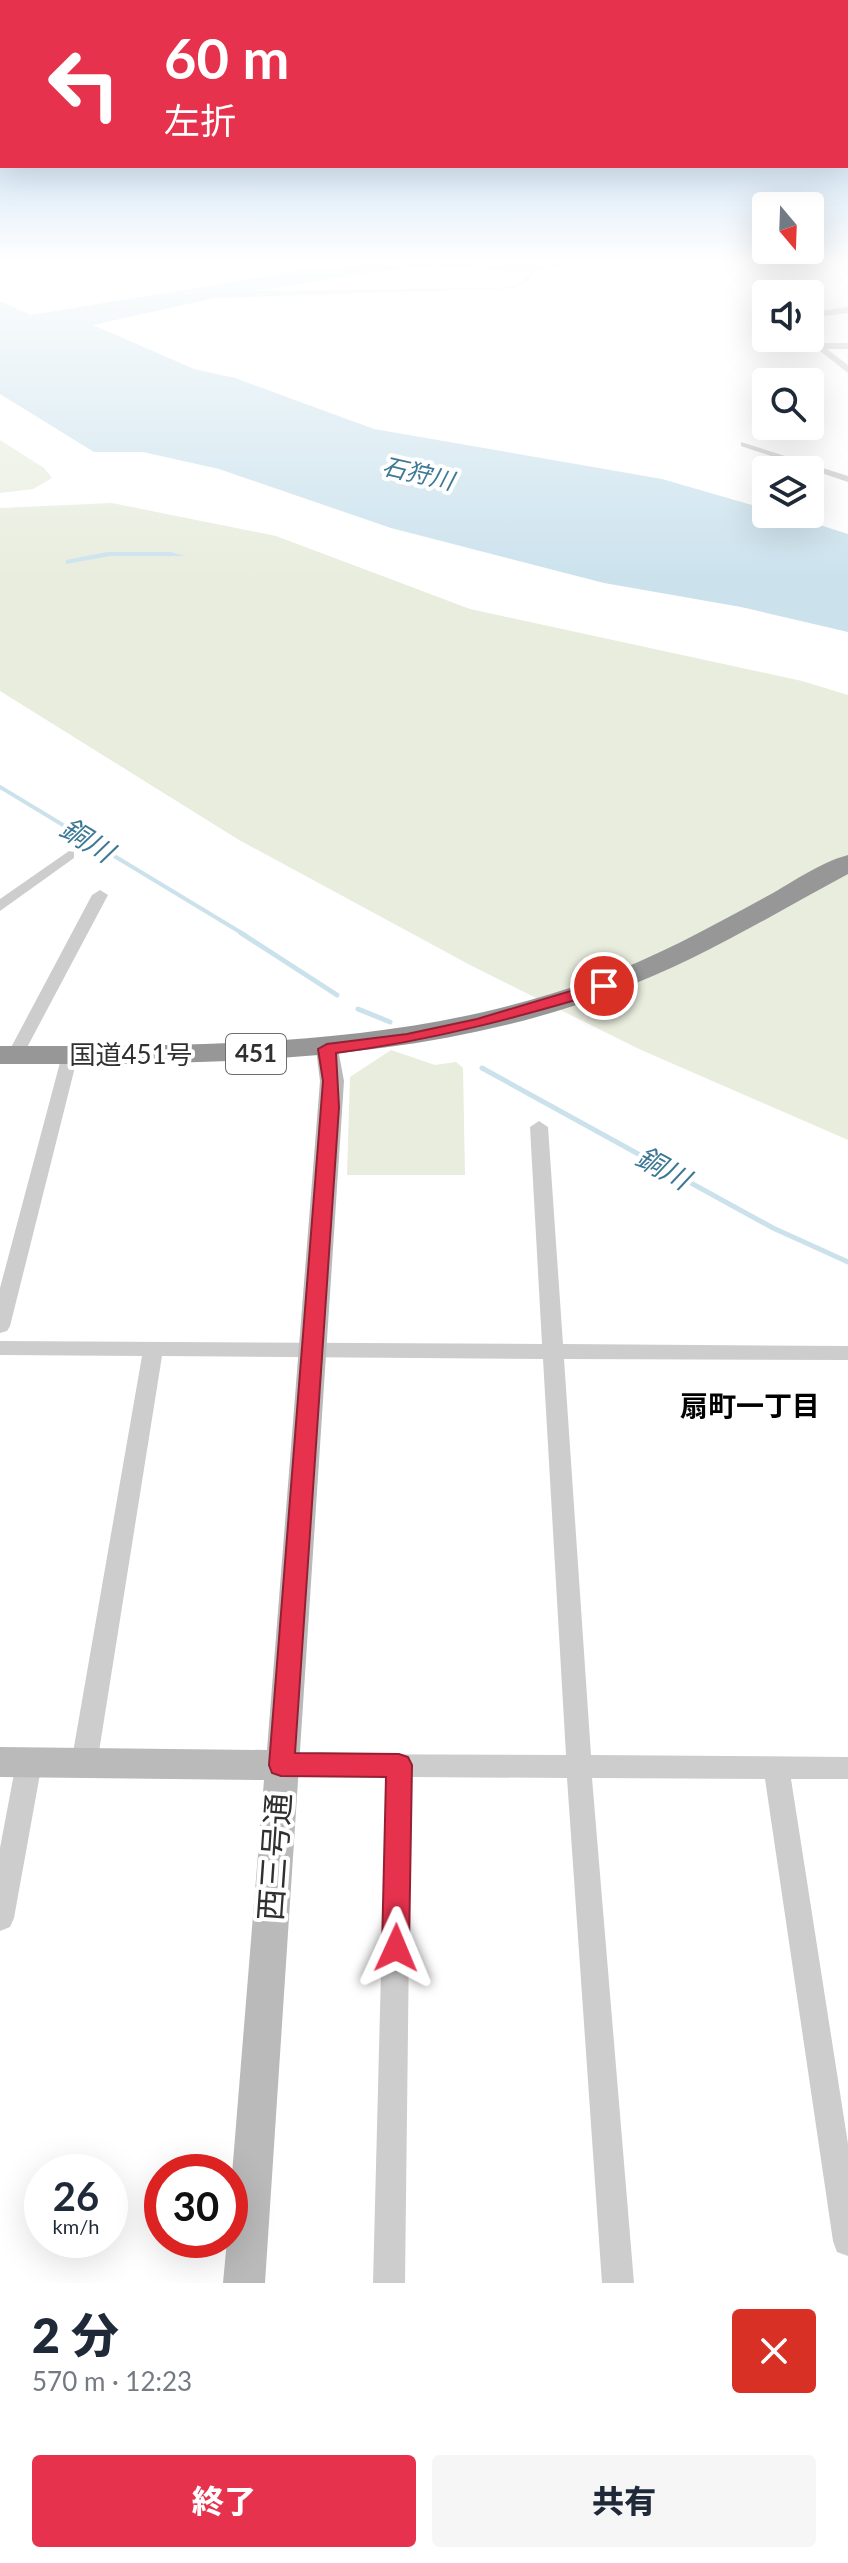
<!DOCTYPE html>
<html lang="ja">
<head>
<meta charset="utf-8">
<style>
  :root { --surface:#fff; --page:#f6f6f7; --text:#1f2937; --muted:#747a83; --accent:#e7324e }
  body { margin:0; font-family:Lato,"Noto Sans JP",sans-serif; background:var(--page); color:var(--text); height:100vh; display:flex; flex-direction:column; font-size:30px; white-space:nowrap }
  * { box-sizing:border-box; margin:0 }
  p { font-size:26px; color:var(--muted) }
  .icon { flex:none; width:44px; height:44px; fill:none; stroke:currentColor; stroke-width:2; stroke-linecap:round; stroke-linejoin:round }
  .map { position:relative; height:2283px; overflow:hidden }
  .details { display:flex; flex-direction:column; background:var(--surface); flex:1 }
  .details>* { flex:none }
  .hud { position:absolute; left:0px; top:0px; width:848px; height:168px; box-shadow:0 8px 32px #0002; background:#e7324e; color:#fff; overflow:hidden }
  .needle { width:52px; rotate:161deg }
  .controls { position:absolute; left:752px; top:192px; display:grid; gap:16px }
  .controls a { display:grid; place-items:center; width:72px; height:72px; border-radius:8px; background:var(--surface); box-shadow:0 8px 32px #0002; font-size:40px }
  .speed { position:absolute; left:24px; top:2154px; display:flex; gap:16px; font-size:40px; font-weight:700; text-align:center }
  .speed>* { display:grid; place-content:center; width:104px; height:104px; border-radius:50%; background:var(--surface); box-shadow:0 8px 32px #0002; line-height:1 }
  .speed small { font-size:20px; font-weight:400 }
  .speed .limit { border:12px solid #d22; background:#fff; color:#111 }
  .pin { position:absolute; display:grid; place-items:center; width:68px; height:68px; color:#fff; margin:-34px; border:4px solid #fff; border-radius:50%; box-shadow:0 2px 8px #0007 }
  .me { position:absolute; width:88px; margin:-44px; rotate:1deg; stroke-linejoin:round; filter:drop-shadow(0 0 6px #0008) }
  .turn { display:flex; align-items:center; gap:28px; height:168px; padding:0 32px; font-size:36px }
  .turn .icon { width:104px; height:104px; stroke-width:2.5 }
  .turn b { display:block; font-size:56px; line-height:68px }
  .round { display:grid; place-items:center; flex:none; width:84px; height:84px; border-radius:8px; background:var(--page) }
  .overview { display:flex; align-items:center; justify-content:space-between; height:136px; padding:0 32px }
  h1 { font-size:48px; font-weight:800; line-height:60px }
  .button { display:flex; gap:16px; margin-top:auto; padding:16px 32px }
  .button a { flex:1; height:92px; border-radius:8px; background:var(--accent); color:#fff; font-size:32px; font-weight:800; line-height:92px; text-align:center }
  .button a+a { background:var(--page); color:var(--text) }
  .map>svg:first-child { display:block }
  .green { fill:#e8edde }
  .water { fill:#cbe2ed; fill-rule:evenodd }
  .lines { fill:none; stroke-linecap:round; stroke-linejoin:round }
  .stream-far1 { stroke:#cbe2ed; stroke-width:4 }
  .stream { stroke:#cbe2ed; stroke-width:5 }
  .street { fill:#cdcdcd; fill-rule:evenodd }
  .secondary { fill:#bababa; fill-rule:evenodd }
  .highway { fill:#979797; fill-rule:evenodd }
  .route { fill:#e7324e; stroke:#962033; stroke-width:2 }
  .labels { text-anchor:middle; stroke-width:8; stroke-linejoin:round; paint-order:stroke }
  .far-water-label { font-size:24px; font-style:italic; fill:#3d7994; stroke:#fff }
  .shield { fill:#fff; stroke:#6e6e6e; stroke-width:2 }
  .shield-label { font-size:24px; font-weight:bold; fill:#303030 }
  .street-label { font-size:26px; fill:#303030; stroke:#fff }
  .water-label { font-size:28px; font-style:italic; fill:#3d7994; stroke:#fff }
  .neighbourhood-label { font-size:28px; font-weight:bold; fill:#000; stroke:#fff }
  .near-street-label { font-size:32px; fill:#303030; stroke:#fff }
</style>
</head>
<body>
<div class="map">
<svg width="848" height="2283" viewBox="0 0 848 2283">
  <rect width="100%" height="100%" fill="#fff"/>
  <!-- green -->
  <path class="green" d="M96,260H399L200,268Z
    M0,440L44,468L52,478L33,489L0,493Z
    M112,503L276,536L470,609L802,681L848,695V1140L639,1049L470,965L239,840L0,691V508Z
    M391,1050L435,1065L456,1062L463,1068L465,1175H347L350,1077Z"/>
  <!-- water -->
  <path class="water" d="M418,260H622L534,271L529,280L515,288L215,298L93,325L194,369L235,378L374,429L662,479L766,509V514H785L848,534V632L741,607L604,583L391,528L219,469L143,452H94L0,394V301L31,315L309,269ZM435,267L532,272L518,285L500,288L253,291L391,270Z
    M107,552H171L184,556H110L66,564V560Z"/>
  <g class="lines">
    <!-- stream-far1 -->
    <path class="stream-far1" d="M0,787L245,935"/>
    <!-- stream -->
    <path class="stream" d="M241,933L337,995
      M358,1009L390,1022
      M482,1068L773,1228L848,1262"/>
    <!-- street -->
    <path class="street" d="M848,307V313L810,318V312Z
      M766,317V323L759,321Z
      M810,336L821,343H848V349H827L848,365V373L806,340Z
      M741,442L848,476V482L741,446Z
      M69,851L74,852V858L0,911V899Z
      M100,890L108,895L23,1055L15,1060L9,1059L7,1055L92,895Z
      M70,1050L78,1055L10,1326L7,1331L0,1333V1288L62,1055Z
      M539,1121L548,1127L563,1344L848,1346V1360L564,1359L591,1755L848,1757V1779H791L848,2144V2256L837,2252L833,2241L765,1779L592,1778L634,2283H602L567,1778L411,1777L405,2283H373L386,1777L281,1776L272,1773L268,1765L272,1757L281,1754L566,1755L543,1359L162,1356L97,1764L93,1772L84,1775L75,1772L71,1764L142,1356L0,1355V1341L542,1344L530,1127Z
      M29,1752L38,1755L42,1763L14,1918L10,1927L0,1931V1848L16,1763L20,1755Z"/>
    <!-- secondary -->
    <path class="secondary" d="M327,1042L338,1049L344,1081L265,2283H223L227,2240H230V2199L264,1780L0,1777V1747L267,1750L320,1081L316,1049Z"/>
    <!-- highway -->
    <path class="highway" d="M848,855V874C772,915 697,961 616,991C419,1066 208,1064 0,1064V1046C200,1046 402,1049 593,980C652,959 707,929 762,899C789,885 818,863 848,855Z"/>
  </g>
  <!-- sky -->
  <linearGradient id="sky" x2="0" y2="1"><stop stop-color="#9cc6ea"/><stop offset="0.45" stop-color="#fff"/><stop offset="1" stop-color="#fff" stop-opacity="0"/></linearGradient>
  <rect width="848" height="580" fill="url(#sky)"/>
  <!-- route -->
  <path class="route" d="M604,981L612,986L610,990C519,1017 431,1041 336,1053L339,1107L295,1753L399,1754L408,1757L412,1765L409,1948L405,1958L396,1962L386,1958L382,1948L386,1777L281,1776L272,1773L269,1765L321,1107L323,1081L318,1049L327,1044L407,1034L477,1019Z"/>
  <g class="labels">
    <!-- far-water labels -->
    <g class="far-water-label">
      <text transform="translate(418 474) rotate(13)" y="8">石狩川</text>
    </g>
    <!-- shield labels -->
    <rect class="shield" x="226" y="1034" width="60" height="40" rx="6"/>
    <g class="shield-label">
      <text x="256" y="1062">451</text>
    </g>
    <!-- street labels -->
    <g class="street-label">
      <text x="131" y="1064">国道451号</text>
    </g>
    <!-- water labels -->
    <g class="water-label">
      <text transform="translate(87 840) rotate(32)" y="10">銅川</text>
      <text transform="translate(663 1168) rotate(29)" y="10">銅川</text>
    </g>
    <!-- neighbourhood labels -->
    <g class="neighbourhood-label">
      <text x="750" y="1416">扇町一丁目</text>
    </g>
    <!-- near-street labels -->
    <g class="near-street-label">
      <text transform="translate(275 1857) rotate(-86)" y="11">西三号通</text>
    </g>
  </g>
</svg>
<div class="controls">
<a><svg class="needle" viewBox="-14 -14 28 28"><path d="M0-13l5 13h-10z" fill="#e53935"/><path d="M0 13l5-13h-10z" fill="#747a83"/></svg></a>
<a><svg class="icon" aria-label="sound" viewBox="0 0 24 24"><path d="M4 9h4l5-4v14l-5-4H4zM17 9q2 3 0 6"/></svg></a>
<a><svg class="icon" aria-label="search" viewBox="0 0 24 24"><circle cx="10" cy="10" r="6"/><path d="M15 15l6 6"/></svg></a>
<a><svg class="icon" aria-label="layers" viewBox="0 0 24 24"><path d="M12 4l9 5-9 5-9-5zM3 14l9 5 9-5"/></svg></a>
</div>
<div class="speed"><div>26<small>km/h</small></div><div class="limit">30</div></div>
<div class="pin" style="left:604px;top:986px;background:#d93025"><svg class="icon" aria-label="arrive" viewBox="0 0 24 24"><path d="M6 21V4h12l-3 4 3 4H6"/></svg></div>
<svg class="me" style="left:396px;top:1948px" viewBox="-20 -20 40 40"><path d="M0-17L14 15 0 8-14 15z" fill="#e7324e" stroke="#fff" stroke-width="4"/></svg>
<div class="hud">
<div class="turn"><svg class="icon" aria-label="left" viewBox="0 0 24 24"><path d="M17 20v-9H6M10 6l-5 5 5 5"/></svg><div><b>60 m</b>左折</div></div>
</div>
</div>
<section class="details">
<div class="overview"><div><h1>2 分</h1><p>570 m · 12:23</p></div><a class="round" style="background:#d93025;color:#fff"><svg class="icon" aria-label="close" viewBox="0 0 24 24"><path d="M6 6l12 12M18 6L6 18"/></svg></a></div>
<div class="button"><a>終了</a><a>共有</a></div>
</section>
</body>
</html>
